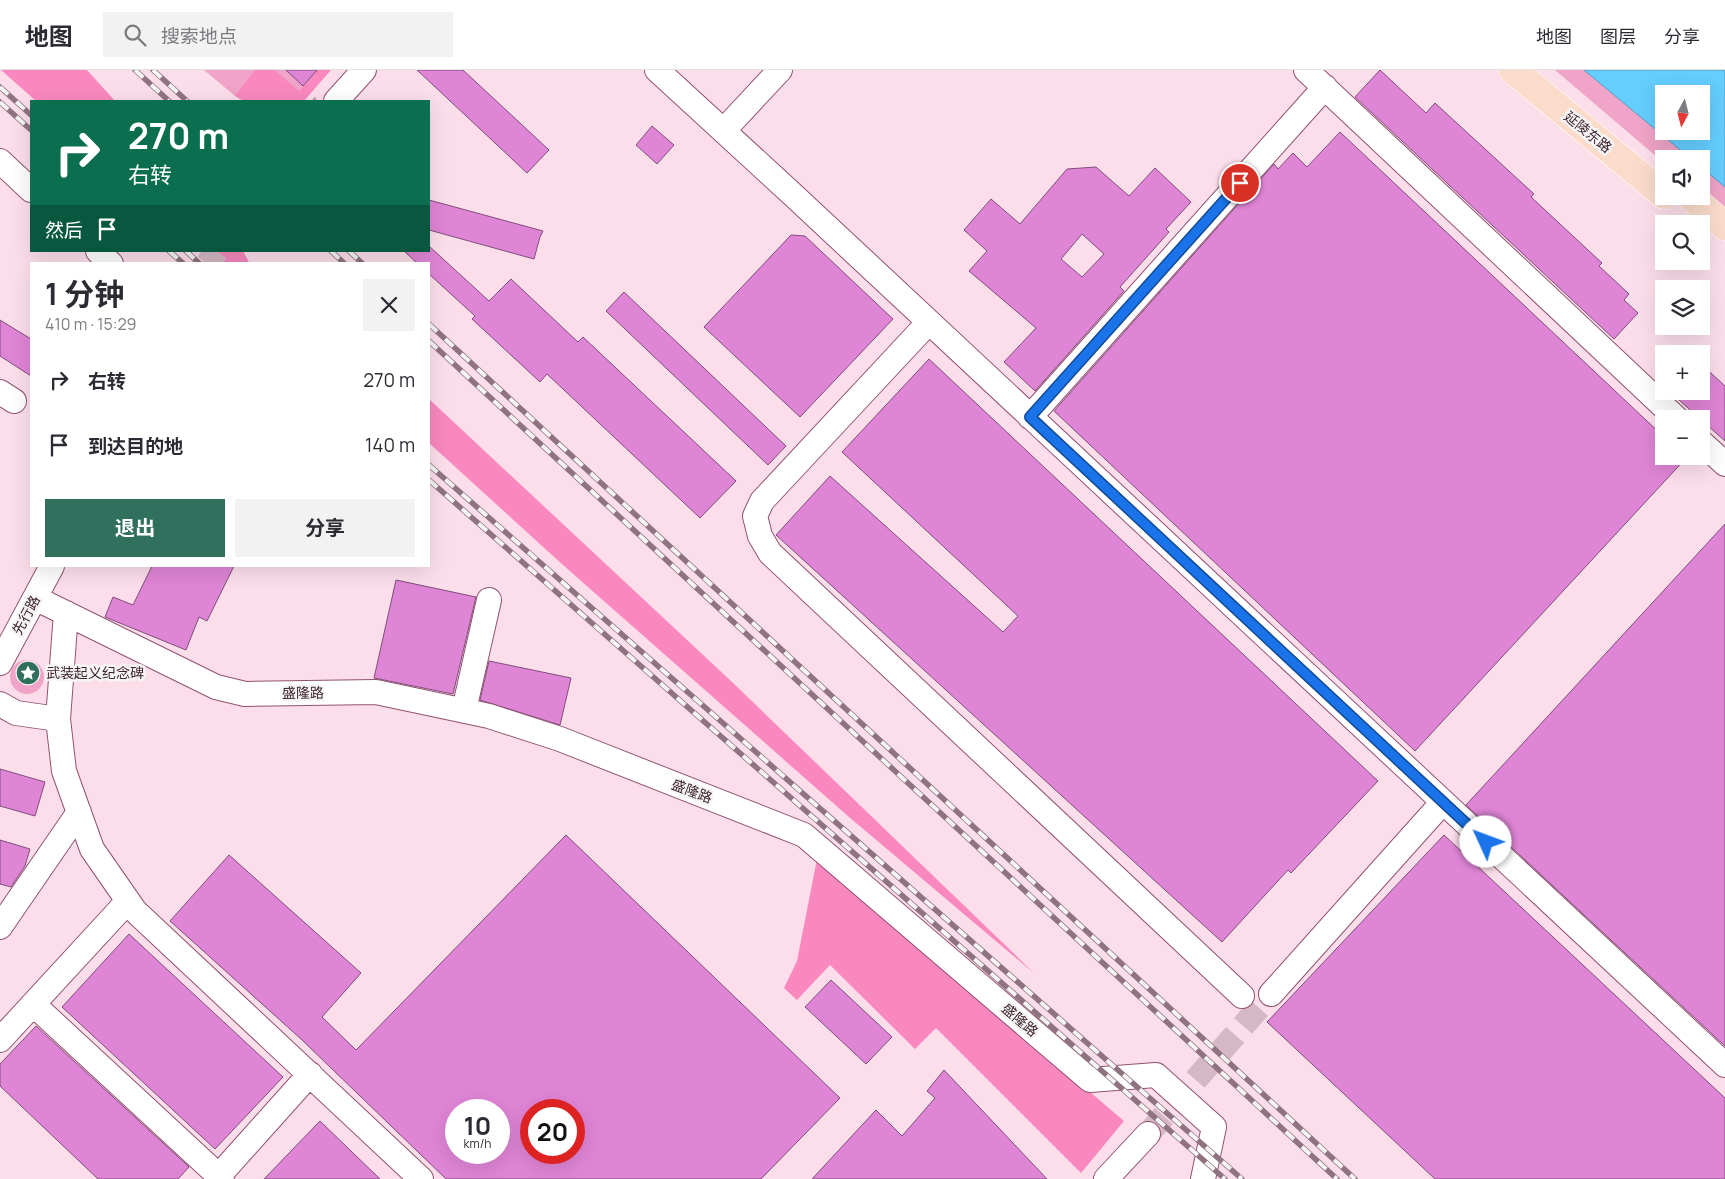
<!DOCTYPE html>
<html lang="zh">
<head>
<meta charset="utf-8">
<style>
  :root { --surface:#fff; --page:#f2f2f3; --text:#2b2b33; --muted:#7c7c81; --line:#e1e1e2; --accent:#31705d }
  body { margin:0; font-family:Manrope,"Noto Sans SC",sans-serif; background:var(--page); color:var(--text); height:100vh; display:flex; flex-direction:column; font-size:19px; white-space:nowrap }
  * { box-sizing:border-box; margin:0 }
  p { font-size:16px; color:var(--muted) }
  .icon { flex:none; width:28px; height:28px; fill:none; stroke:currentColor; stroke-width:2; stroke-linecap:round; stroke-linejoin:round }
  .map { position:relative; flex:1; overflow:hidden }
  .details { position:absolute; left:30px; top:192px; width:400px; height:305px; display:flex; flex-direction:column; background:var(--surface); border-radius:0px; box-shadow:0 5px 20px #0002 }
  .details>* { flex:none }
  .banner { position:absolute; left:30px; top:30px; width:400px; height:152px; border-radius:0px; box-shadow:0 5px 20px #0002; background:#0b6e4f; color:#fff; overflow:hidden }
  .needle { width:32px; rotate:187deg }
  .buttons { position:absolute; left:1655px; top:15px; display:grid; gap:10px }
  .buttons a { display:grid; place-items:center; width:55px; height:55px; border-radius:0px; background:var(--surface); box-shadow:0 5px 20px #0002; font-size:25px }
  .speed { position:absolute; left:445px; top:1029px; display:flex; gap:10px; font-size:25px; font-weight:700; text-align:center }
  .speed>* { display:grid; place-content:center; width:65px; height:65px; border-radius:50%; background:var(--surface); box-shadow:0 5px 20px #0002; line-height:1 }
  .speed small { font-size:12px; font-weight:400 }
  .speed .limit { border:8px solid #d22; background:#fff; color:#111 }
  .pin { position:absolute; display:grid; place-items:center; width:42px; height:42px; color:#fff; margin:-21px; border:2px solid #fff; border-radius:50%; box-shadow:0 1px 5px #0007 }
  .me { position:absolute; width:55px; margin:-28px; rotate:313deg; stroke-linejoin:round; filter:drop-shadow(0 0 4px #0008) }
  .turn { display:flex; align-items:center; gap:18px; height:105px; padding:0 15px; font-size:22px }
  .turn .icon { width:65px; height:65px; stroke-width:2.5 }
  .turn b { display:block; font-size:35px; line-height:42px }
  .then { display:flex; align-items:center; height:48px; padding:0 15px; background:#0003; gap:10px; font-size:19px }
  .round { display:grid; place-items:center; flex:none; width:52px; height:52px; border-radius:0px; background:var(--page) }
  .headline { display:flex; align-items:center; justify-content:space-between; height:85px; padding:0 15px }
  h1 { font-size:30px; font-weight:700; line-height:38px }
  .button { display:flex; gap:10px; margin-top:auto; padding:10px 15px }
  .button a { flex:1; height:58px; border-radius:0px; background:var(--accent); color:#fff; font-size:20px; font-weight:700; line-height:58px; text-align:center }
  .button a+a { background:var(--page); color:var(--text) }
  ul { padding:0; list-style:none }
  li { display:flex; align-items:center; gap:15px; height:65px; padding:0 15px }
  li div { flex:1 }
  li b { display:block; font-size:19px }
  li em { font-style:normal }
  header { display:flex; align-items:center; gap:30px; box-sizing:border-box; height:70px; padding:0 25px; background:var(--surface); border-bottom:1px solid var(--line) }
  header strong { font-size:24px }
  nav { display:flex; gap:28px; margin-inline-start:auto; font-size:18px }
  .search { width:350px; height:45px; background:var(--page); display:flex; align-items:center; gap:12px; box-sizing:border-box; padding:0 18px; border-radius:0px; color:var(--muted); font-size:19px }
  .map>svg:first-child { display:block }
  .green { fill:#f0a4c7 }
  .forest { fill:#f888be }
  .water { fill:#64ceff; stroke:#599ac1; fill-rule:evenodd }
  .building { fill:#df85d6; stroke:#7f4d7a; fill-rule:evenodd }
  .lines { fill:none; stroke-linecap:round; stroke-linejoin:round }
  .minor-tunnel { stroke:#d6b8c5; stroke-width:24; stroke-dasharray:24 12; stroke-linecap:butt }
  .minor-casing { stroke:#915270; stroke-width:26 }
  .major-casing { stroke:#fff; stroke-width:29 }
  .path { stroke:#b79aa7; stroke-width:2.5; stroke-dasharray:4 2.5; stroke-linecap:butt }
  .minor { stroke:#fff; stroke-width:24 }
  .major { stroke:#fbdccb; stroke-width:28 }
  .rail-casing { stroke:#907380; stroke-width:5.5 }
  .rail { stroke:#f5f5f5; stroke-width:4; stroke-dasharray:11; stroke-linecap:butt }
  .route-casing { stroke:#114b97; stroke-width:12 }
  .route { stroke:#1a73e8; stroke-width:9 }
  .labels { text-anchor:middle; stroke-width:5; stroke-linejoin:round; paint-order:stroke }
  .street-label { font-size:14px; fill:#3e222f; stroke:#f5f5f5 }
  .poi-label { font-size:14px; fill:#3e222f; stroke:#f5f5f5; text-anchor:start }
</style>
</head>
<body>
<header>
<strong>地图</strong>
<div class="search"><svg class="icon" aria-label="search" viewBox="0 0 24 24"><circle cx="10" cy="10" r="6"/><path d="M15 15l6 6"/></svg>搜索地点</div>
<nav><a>地图</a><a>图层</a><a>分享</a></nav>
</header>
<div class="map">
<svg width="1725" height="1109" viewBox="0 0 1725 1109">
  <rect width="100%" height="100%" fill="#fcdeeb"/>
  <!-- green -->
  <path class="green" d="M204,0H317L290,31H244L235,26Z
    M1555,0H1604L1664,61L1725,99V145L1701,125V89H1664V93Z
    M10 607a17 17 0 1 1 34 0a17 17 0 1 1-34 0Z"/>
  <!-- forest -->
  <path class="forest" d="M1,0H87L115,31H36Z
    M255,0H275L299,21L317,0H331L304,31H244L235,26Z
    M202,181H243L250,194H216Z
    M429,329L731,611L1035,904L849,747L563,495L429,373Z
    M817,789L1124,1051L1081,1103L936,958L915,979L830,895L797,930L784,918L797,891Z"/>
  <!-- water -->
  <path class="water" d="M1584,0H1725V117L1701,97V89H1691ZM1664,24H1701V61H1664Z"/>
  <!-- building -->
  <path class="building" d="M286,0H317L303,16Z
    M417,0H463L549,80L527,103Z
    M1380,0L1426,43L1435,33L1534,124L1531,127L1602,193L1599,196L1629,224L1624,230L1638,243L1614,269L1355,27Z
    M652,56L674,75L657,94L636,75Z
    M1340,62L1664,367V386H1688L1415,681L1054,341L1274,94L1278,99L1293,83L1307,97Z
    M1096,97L1129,126L1155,98L1191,132L1166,159L1169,162L1120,217L1124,221L1035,321L1004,292L1036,258L969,201L987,181L964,160L991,129L1020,154L1067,99ZM1082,164L1104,184L1082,207L1061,189Z
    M429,130L543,161L540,167L534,189L429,160Z
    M791,165L805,166L893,249L800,347L704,257Z
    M429,176L489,231L511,209L578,272L583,267L736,411L700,448L547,304L540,312L472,249L475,246L429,204V194H418L404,181H429Z
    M624,222L786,376L768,395L606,241Z
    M0,250L31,269V306L0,286Z
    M929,289L1378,711L1291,803L1288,800L1222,872L776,465L830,406L1003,562L1018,546L842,382Z
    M1701,294L1725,316V371L1669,321H1701Z
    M1725,454V976L1466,735Z
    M152,496H234L207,551L199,547L186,580L105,547L113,527L133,535Z
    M396,510L476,527L453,624L374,608Z
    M489,591L571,608L560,655L480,630Z
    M0,699L45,712L35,746L0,736Z
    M566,765L840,1028L761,1109H446L301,969L170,851L229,785L361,903L322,947L356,980ZM456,1040H499V1082H456ZM531,1040H574V1082H531Z
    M1444,765L1725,1028V1109H1435L1267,952Z
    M0,770L30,779L25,796L11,817L0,814Z
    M129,864L283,1007L215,1079L62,937Z
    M831,910L892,967L866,994L805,937Z
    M36,956L189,1097L178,1109H98L0,1016V994Z
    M944,1000L1047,1109H812L876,1040L902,1066L935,1028L927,1021Z
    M320,1051L380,1109H264Z"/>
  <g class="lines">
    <!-- minor-tunnel -->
    <path class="minor-tunnel" d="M207,194L217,181
      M1148,1064L1271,924"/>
    <!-- minor casing -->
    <g class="minor-casing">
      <path id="minor" d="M657,0L791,123L1725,995
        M1306,0L1677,349
        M336,31L364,0
        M724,60L780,0
        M0,91L31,120
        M98,181L111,194
        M929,252L762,431L755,446L760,466L770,483L1242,926
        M0,322L14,331
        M1030,347L1325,17
        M1701,372L1725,394
        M35,528L216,617L245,624L376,622L489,646L560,669L804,765L1090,1010L1156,1005L1214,1057L1203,1109
        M66,543L58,649L64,701L92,779L135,841L421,1109
        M0,593L52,496
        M0,634L16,643L58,649
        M464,640L489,530
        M0,857L79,742
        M1271,924L1443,732
        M33,934L222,1109
        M0,970L128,831
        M216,1109L310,1004
        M1106,1109L1148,1064"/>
    </g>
    <!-- major casing -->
    <g class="major-casing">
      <path id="major" d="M1513,0L1664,125
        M1690,126L1725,156"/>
    </g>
    <!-- path -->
    <path class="path" d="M313,31L317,26"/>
    <!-- minor -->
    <use href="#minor" class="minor"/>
    <!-- major -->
    <use href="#major" class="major"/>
    <!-- rail casing -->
    <g class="rail-casing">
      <path id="rail" d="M135,0L169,31
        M153,0L187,31
        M0,17L31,45
        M0,32L31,60
        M169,181L184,194
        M186,181L200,194
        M331,181L345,194
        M349,181L363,194
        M429,254L1355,1109
        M429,271L1337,1109
        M429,395L1242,1109
        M429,410L1225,1109"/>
    </g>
    <!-- rail -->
    <use href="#rail" class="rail"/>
  </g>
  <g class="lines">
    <!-- route casing -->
    <g class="route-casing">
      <path id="route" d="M1240,113L1030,347L1486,772"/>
    </g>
    <!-- route -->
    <use href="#route" class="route"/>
  </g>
  <!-- icons -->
  <defs>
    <g id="sight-disc" transform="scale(1.25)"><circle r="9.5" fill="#31705d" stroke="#f5f5f5"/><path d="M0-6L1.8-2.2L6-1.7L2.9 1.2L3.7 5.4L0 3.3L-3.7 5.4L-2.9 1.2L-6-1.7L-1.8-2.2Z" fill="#fff"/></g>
  </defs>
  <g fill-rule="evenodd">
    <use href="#sight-disc" x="28" y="603"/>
  </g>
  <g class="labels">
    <!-- street labels -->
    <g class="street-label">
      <text transform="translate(1588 62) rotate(39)" y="5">延陵东路</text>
      <text transform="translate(26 545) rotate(-62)" y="5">先行路</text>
      <text transform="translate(303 623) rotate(-1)" y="5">盛隆路</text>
      <text transform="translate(692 721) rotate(21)" y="5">盛隆路</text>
      <text transform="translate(1020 950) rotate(41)" y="5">盛隆路</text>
    </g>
    <!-- poi labels -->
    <g class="poi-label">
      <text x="46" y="608">武装起义纪念碑</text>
    </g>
  </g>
</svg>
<div class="buttons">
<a><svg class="needle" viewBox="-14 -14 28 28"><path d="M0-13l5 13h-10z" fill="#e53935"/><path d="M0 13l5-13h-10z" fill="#7c7c81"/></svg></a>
<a><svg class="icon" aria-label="sound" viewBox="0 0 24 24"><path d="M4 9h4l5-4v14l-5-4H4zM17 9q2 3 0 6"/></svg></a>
<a><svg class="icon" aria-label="search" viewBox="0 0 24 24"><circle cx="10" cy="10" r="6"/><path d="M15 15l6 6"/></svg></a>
<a><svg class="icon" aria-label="layers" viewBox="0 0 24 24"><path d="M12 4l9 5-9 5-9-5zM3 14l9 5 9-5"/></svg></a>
<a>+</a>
<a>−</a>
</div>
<div class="speed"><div>10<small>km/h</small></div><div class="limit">20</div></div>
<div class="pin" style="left:1240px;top:113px;background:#d93025"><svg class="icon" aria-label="arrive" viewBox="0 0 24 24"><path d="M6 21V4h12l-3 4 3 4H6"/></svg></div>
<svg class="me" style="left:1486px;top:772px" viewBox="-20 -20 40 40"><circle r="19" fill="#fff"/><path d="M0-13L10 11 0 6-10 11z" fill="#1a73e8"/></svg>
<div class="banner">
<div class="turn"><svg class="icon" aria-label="right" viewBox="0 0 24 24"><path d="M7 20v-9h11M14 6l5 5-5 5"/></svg><div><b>270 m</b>右转</div></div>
<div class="then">然后<svg class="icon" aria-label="arrive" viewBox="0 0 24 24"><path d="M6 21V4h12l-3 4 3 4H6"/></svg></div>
</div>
<section class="details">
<div class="headline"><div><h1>1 分钟</h1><p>410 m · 15:29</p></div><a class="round"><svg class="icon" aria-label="close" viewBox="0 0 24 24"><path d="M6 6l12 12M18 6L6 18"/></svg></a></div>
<ul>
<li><svg class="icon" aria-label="right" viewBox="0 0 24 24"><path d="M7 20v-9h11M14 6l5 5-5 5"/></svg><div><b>右转</b></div><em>270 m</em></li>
<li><svg class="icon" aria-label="arrive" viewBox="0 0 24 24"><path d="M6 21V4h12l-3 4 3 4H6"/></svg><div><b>到达目的地</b></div><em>140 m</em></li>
</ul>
<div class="button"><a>退出</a><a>分享</a></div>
</section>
</div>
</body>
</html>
